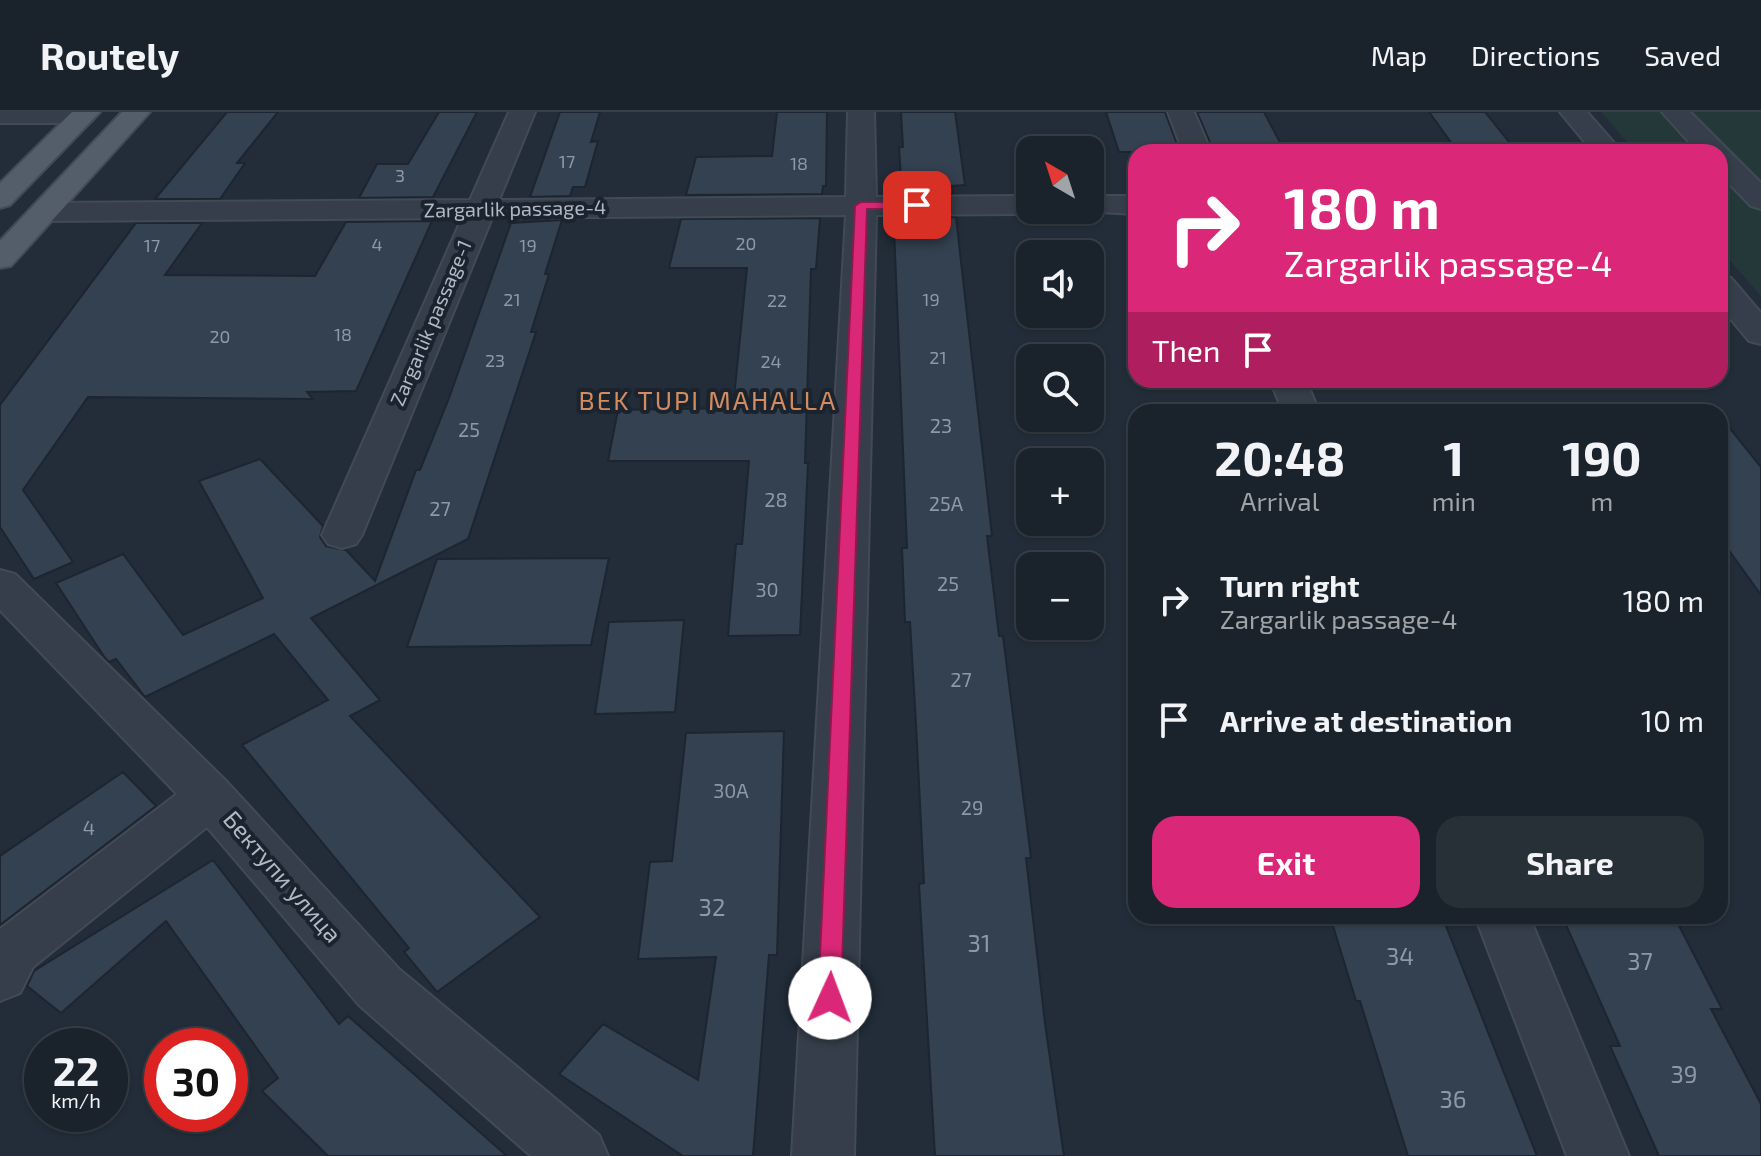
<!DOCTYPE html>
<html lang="en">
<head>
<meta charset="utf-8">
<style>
  :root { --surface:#1a222b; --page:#272f37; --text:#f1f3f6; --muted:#9fa4a9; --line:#383f47; --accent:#db2777 }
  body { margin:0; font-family:"Exo 2",sans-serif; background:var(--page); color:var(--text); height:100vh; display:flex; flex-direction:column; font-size:30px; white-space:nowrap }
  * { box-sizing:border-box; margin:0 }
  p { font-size:26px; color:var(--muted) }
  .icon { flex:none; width:44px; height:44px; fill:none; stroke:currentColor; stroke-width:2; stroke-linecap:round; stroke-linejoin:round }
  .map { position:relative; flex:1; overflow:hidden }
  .panel { position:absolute; left:1128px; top:292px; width:600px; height:520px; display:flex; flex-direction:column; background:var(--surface); border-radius:24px; box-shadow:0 2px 6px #0004,0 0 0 2px var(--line) }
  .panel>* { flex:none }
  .guide { position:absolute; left:1128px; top:32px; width:600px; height:244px; border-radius:24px; box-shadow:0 2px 6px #0004,0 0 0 2px var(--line); background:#db2777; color:#fff; overflow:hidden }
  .needle { width:52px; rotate:321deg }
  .tools { position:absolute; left:1016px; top:24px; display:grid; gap:16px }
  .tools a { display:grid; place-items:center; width:88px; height:88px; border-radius:16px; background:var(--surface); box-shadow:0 2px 6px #0004,0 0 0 2px var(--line); font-size:40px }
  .speed { position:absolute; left:24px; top:916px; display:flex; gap:16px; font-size:40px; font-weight:700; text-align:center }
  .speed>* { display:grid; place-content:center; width:104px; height:104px; border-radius:50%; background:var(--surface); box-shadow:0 2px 6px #0004,0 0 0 2px var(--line); line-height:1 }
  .speed small { font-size:20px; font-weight:400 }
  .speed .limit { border:12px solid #d22; background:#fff; color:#111 }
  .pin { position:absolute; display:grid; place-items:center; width:68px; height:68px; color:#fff; margin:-34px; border-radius:16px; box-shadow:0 4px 12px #0006 }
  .me { position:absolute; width:88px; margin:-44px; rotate:2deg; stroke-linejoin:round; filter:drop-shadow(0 0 6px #0008) }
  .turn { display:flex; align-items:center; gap:28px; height:168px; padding:0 24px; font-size:36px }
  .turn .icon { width:104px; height:104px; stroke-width:2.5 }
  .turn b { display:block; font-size:56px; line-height:68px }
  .then { display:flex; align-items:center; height:76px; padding:0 24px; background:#0003; gap:16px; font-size:30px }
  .eta { display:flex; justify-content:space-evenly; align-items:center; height:136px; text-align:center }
  .eta b { font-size:48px; font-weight:700; line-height:56px }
  .cta { display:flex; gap:16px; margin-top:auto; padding:16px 24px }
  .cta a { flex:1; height:92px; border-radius:24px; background:var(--accent); color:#fff; font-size:32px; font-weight:700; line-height:92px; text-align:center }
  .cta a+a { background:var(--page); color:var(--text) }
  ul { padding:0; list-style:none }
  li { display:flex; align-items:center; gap:24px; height:120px; padding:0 24px }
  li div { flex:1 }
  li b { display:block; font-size:30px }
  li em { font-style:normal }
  header { display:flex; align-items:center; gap:48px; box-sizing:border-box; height:112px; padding:0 40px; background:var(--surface); border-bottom:2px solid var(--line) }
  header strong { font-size:38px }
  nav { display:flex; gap:44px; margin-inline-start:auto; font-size:28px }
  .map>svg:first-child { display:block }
  .green { fill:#24383a }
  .building { fill:#344150; stroke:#1d2530; stroke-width:2 }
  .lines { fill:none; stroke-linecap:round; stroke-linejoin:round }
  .minor-casing { stroke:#424a56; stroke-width:4 }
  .major-casing { stroke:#424a56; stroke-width:4 }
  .minor { fill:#353e4a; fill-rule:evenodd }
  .major { fill:#535e6a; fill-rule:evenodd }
  .route { fill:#db2777; stroke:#8e194d; stroke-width:2 }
  .labels { text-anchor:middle; stroke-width:8; stroke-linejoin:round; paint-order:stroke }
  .far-number-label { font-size:18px; fill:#8f99a6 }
  .far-street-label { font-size:20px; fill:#b0b9c6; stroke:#1b232e }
  .number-label { font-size:20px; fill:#8f99a6 }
  .street-label { font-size:24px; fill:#b0b9c6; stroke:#1b232e }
  .near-number-label { font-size:24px; fill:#8f99a6 }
  .neighbourhood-label { font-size:26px; letter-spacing:2px; fill:#d28c5f; stroke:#1b232e }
</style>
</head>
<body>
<header>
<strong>Routely</strong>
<nav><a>Map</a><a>Directions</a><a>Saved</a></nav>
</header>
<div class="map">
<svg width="1761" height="1044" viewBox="0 0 1761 1044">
  <rect width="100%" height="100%" fill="#222d39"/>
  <!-- green -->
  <path class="green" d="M1601,0H1761V184L1720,137V40H1636Z"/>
  <!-- building -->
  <path class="building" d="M227,0H278L237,51H245L220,87H155Z
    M439,0H477L433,85L359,86L377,52H408Z
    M560,0H600L591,30L598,29L585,75H573L570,84L530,85Z
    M777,0H827L826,74H823L822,82L686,83L696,45L772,44Z
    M901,0H955L965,73L952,74L953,82H902L899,35H903Z
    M1106,0H1165L1180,40H1119Z
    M1197,0H1264L1285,40H1214Z
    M1429,0H1485L1517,40H1458Z
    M956,105L992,424H987L999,524H1003L1031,746H1026L1045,911L1064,1044H935L919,772L924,771L916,612L910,510H905L902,436H907L894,117H905L904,106Z
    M820,106L816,157H811L805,351H808L800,523L728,524L736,432H742L749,349H608L618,298L733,296L747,156H669L681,107Z
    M562,108L545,162H549L531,220H536L468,427L311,506L380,588L350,604L540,805L437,880L404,840L409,836L242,633L328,588L274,522L145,585L116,547L109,550L105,546L56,471L123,442L183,523L263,486L199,369L260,347L323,414L320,425L326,434L346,438L375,469L416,358H420L449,286L511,111Z
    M432,109L356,279L307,280L313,287L88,285L23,378L73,450L34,467L0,415V293L136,111H202L165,163L315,164L346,110Z
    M1720,304L1761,355V483L1720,426Z
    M609,446L591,533L407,535L437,447Z
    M684,508L675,600L595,602L609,510Z
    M784,619L777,843H769L753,1044H683L559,962L603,912L698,968L716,845L638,847L650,750L672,749L686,621Z
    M123,660L156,694L0,813V744Z
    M213,748L339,912L348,904L507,1044H328L262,979L278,966L166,809L61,901L27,874L34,859Z
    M1330,804H1442L1537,1044H1408L1360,889H1356Z
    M1562,804H1674L1722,897H1711L1761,992V1044H1659L1610,934H1620Z"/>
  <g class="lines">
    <!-- minor casing -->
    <g class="minor-casing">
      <path id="minor" d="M0,0H94L96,3L92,9L83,11H0Z
        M509,0H535L499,88L846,85L848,0H874L876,85L1030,84V98H1041L1030,102L876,103L854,1044H792L846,103L492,106L362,423L356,432L342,436L328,432L322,423L462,106L44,109L33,106L29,100L33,94L44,91L470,88Z
        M1168,0H1194L1211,40H1183Z
        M1560,0H1587L1622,40H1593Z
        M1662,0H1690L1761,71V97L1751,94L1720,62V40H1698Z
        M1090,84H1136V102L1080,99L1090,98Z
        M1720,163L1731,166L1761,201V232L1749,229L1720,194Z
        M1270,268H1306L1319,300H1283Z
        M0,458L15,462L227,670L399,857L599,1023L608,1044H531L359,893L207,715L33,855L20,881L0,889V817L177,682L0,498Z
        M1475,804H1529L1629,1044H1567Z"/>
    </g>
    <!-- major casing -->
    <g class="major-casing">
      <path id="major" d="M72,0H100L10,93L0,96V71Z
        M122,0H150L11,154L0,156V129Z"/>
    </g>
    <!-- minor -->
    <use href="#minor" class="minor"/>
    <!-- major -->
    <use href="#major" class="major"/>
  </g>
  <!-- route -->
  <path class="route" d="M861,90H917L923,93L917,97H867L841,886L838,893L830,896L822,893L818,886L855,94Z"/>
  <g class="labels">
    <!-- far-number labels -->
    <g class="far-number-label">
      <text x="567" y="56">17</text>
      <text x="799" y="58">18</text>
      <text x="400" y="70">3</text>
      <text x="746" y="138">20</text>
      <text x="377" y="139">4</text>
      <text x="152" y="140">17</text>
      <text x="528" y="140">19</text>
      <text x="512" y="194">21</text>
      <text x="931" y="194">19</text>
      <text x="777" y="195">22</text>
      <text x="343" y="229">18</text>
      <text x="220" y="231">20</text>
      <text x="938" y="252">21</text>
      <text x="495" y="255">23</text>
      <text x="771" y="256">24</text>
    </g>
    <!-- far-street labels -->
    <g class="far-street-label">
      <text transform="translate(515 97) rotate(-1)" y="7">Zargarlik passage-4</text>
      <text transform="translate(431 211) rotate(-67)" y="7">Zargarlik passage-1</text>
    </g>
    <!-- number labels -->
    <g class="number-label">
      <text x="941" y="321">23</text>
      <text x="469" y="325">25</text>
      <text x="776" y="395">28</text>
      <text x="946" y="399">25A</text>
      <text x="440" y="404">27</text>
      <text x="948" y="479">25</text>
      <text x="767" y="485">30</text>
      <text x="961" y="575">27</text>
      <text x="731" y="686">30A</text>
      <text x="972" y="703">29</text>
      <text x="89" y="723">4</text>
    </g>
    <!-- street labels -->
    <g class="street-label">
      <text transform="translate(282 765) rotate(49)" y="8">Бектупи улица</text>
    </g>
    <!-- near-number labels -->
    <g class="near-number-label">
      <text x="712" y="804">32</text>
      <text x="979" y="840">31</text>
      <text x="1400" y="853">34</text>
      <text x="1640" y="858">37</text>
      <text x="1684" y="971">39</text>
      <text x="1453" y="996">36</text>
    </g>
    <!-- neighbourhood labels -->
    <g class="neighbourhood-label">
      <text x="708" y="298">BEK TUPI MAHALLA</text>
    </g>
  </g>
</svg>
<div class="tools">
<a><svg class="needle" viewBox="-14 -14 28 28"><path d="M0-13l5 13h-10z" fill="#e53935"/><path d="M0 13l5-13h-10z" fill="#9fa4a9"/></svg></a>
<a><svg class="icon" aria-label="sound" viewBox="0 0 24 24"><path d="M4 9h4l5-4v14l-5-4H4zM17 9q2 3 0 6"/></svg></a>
<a><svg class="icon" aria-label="search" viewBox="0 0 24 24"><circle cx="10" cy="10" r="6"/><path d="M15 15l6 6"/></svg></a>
<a>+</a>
<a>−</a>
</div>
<div class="speed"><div>22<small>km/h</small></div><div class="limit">30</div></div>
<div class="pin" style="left:917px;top:93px;background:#d93025"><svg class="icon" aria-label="arrive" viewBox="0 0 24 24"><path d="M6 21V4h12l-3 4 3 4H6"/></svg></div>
<svg class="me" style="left:830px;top:886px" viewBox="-20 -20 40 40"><circle r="19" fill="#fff"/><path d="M0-13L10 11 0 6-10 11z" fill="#db2777"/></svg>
<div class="guide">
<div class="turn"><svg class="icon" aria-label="right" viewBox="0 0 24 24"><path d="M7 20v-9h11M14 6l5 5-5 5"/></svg><div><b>180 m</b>Zargarlik passage-4</div></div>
<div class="then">Then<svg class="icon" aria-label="arrive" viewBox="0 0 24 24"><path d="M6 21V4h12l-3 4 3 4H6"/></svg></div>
</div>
<section class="panel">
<div class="eta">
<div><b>20:48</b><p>Arrival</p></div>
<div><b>1</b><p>min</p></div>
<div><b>190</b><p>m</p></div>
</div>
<ul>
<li><svg class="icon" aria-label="right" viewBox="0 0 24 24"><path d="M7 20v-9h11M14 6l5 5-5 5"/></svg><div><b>Turn right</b><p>Zargarlik passage-4</p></div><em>180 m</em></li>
<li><svg class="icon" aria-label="arrive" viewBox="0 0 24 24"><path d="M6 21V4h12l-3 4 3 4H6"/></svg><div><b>Arrive at destination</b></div><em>10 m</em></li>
</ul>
<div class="cta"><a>Exit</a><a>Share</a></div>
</section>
</div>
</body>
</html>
